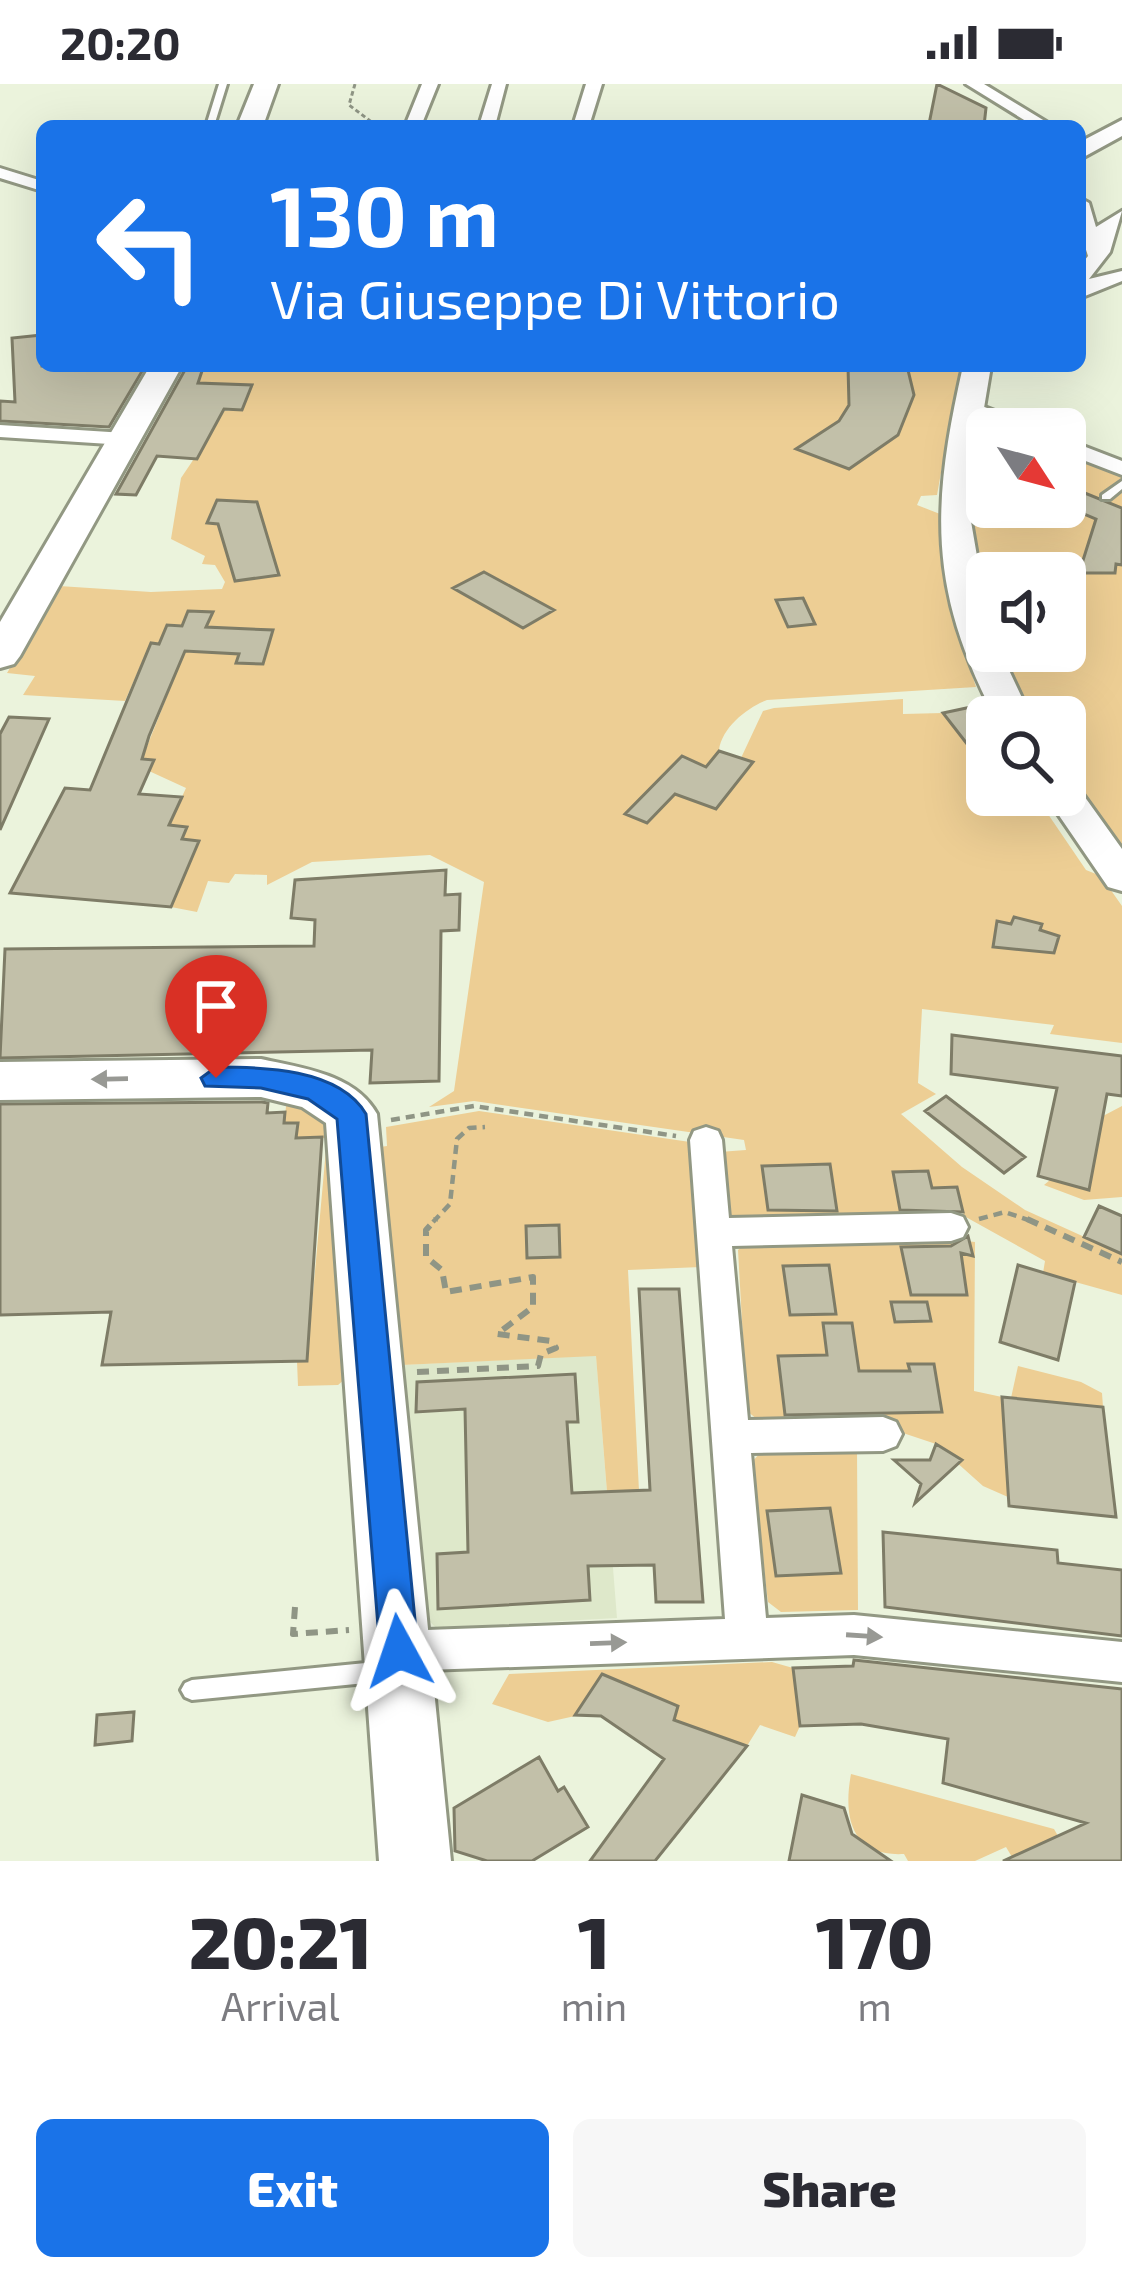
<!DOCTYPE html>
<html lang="en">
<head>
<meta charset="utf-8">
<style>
  :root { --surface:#fff; --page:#f7f7f7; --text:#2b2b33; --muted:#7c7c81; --accent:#1a73e8 }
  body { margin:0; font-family:"Exo 2",sans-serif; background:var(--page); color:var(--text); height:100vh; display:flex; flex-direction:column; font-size:45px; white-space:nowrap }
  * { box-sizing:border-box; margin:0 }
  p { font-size:39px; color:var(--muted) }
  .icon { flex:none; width:66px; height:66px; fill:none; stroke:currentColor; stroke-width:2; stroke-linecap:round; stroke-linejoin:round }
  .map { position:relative; height:1777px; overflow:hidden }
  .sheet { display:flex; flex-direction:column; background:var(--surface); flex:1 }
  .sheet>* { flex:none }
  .guide { position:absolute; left:36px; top:36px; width:1050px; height:252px; border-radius:18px; box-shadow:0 12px 48px #0002; background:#1a73e8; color:#fff; overflow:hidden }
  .needle { width:78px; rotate:126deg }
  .buttons { position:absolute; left:966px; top:324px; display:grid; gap:24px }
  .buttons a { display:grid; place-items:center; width:120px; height:120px; border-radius:18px; background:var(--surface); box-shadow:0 12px 48px #0002; font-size:60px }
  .pin { position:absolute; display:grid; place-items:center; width:102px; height:102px; color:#fff; margin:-123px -51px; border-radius:50% 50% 50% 0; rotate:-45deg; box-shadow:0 0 12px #0007 }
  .pin .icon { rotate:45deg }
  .me { position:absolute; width:132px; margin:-66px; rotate:355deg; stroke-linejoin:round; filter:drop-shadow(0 0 9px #0008) }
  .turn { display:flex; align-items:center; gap:42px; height:252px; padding:0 36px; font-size:54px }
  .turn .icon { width:156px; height:156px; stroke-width:2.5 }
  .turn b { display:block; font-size:84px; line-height:102px }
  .eta { display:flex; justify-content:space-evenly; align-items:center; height:204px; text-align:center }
  .eta b { font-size:72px; font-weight:800; line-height:84px }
  .action { display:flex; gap:24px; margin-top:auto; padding:24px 36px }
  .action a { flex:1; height:138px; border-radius:18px; background:var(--accent); color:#fff; font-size:48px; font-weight:800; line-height:138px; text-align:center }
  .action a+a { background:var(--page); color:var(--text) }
  .status { display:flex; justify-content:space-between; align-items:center; height:84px; padding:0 60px; background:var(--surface); direction:ltr }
  .status svg { height:33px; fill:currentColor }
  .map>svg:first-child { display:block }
  .built { fill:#dee8ca }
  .green { fill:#edce94 }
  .building { fill:#c2c0a9; stroke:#7e7c67; stroke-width:3 }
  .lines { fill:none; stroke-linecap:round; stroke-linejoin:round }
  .lane-casing { stroke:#929883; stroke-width:6 }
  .street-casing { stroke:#929883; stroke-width:6 }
  .secondary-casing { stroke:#929883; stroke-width:6 }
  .primary-casing { stroke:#929883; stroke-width:6 }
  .path-far2 { stroke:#8f9585; stroke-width:3; stroke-dasharray:4.5 3; stroke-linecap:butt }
  .path-far1 { stroke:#8f9585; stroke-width:4.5; stroke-dasharray:9 6; stroke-linecap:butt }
  .path { stroke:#8f9585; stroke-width:6; stroke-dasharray:12 8; stroke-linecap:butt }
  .lane { fill:#fff; fill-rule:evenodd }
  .street { fill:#fff; fill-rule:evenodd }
  .secondary { fill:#fff; fill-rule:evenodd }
  .primary { fill:#fff; fill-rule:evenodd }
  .oneway { fill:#989994 }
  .route { fill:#1a73e8; stroke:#114b97; stroke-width:3 }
</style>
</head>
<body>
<div class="status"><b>20:20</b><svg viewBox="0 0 49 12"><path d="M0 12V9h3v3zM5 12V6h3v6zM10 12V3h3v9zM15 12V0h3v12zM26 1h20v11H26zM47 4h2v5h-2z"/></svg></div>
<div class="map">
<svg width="1122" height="1777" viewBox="0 0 1122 1777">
  <rect width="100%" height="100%" fill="#ebf3dc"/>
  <!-- built -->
  <path class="built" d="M596,1271L617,1534L436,1544L417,1524L402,1281Z"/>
  <!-- green -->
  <path class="green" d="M177,282H960L937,411L921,412L917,421L940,430L951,526L976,603L767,616C748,623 722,643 719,666L741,674L763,627L774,624L903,615V630L943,629L971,664L987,661V711H1035L1086,786L1101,792L1122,822V959L1050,950L1054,941L922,925L918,999L936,1010L901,1030L962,1083L1025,1126L1122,1170V1211L1043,1189L1045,1177L964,1132L957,1104H932L893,1088L901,1133L735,1136L729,1129L719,1068L746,1066L744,1056L474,1017L429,1023L454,1007L484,798L430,771L312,778L267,801V791L235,790L229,799L208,797L197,828L171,823L199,758L182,755L186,743L169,741L186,704L149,687L154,676L142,675L185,567L218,544L168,541L159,560H150L125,617L23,611L35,592L7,589L59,502L151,508L222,505L225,498L215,481L202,480L205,472L171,455L181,394L210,351L192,331L241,325L195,307L202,285Z
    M998,339L1013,345H987V423H1065V365L1122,387V766L1065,688V633H1027L999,567H1065V489H987V512L974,473L967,420L977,341L987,345Z
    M287,1015L337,1049L345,1295L338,1301L298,1302L297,1277L307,1276L327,1054H296L297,1039H284Z
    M1122,1022V1113L1084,1116L1044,1101L1050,1096L1089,1105L1103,1032Z
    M479,1027L690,1058L701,1183L628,1186L639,1407L607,1408L596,1272L402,1281L380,1063L387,1062L386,1043Z
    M933,1153L975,1158L974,1307L1002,1313L1008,1413L983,1402L936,1360L867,1337L851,1239L823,1240L827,1271L779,1272L786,1338L763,1340L747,1327L738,1166L748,1157Z
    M1018,1282L1081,1298L1102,1309L1103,1323L1011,1314Z
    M857,1365L858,1526L781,1528L768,1518L751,1379L761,1368Z
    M772,1578L793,1584L800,1642L795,1653L760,1641L747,1662L689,1642L664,1675L678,1622L602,1591L575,1632L548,1638L492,1620L509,1590Z
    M851,1690L1054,1745L1058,1752L1012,1773L1006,1763L975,1777H908L904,1770C851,1773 843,1733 851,1690Z"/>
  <!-- building -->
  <path class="building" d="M937,0L986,24L984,42L929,40Z
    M42,251V282L144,284L109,343L0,337V317L15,318L12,254Z
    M848,282H907L914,311L898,351L849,385L796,365L839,337L849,321Z
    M186,284H203L198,299L252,301L242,326L224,325L197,375L157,372L136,411L116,410Z
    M1065,401L1122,424V481L1116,480L1115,489H1079L1096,435L1065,422Z
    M217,416L257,418L279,491L235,497L218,440L207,439Z
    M484,488L532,514L554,526L523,544L453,504Z
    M803,514L815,540L788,543L776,516Z
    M188,527L213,528L206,543L273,546L263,580L236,579L239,570L185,567L149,652L142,675L154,676L139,710L182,713L169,741L187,743L182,755L199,757L171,823L10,809L65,704L90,706L151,559L159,560L167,541L182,542Z
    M976,622L987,635V661L971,665L943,629Z
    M9,633L49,635L0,746V650Z
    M719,667L753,678L716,725L675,710L647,739L625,730L682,672L706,683Z
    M446,786L445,811L460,810L459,846L441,847L439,997L370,999L372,966L0,974L5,865L314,862L315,836L291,834L295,796Z
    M1014,833L1042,840L1040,846L1059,852L1054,869L993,863L997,837L1011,840Z
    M952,951L1122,972V1012L1107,1010L1089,1106L1038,1092L1057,1004L951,990Z
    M946,1012L1025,1073L1004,1089L925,1027Z
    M262,1018L268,1019L267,1029L285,1028L284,1039H298L296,1054L322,1053L307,1277L102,1281L111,1228L0,1231V1020Z
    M830,1080L837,1127L768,1126L762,1082Z
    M928,1087L932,1104L957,1103L963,1128L900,1126L893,1088Z
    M1099,1122L1122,1132V1170L1084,1153Z
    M559,1141L560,1173L527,1174L526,1142Z
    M968,1152L973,1172L961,1169L967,1211H911L901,1163L951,1162Z
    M829,1181L836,1230L790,1231L783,1182Z
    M1018,1181L1075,1198L1058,1276L1000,1258Z
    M639,1205H679L703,1518H656L654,1481L588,1482L590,1516L438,1525L437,1470L468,1468L465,1325L416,1328L417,1298L575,1290L578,1338H567L572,1409L650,1406Z
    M891,1218H927L931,1237L895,1238Z
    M823,1239H852L859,1287H910L908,1280H934L942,1328L785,1331L778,1272L827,1271Z
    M1002,1313L1103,1323L1116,1433L1009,1422Z
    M936,1360L962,1376L915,1419L921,1400L894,1376H930Z
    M830,1424L841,1489L776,1492L767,1427Z
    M883,1448L1057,1466L1058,1479L1122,1486V1552L885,1523Z
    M854,1576L1122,1605V1777H1003L1086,1739L943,1699L948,1655L861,1640L800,1642L793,1584L853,1582Z
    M602,1590L678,1622L674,1636L747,1662L655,1777H590L664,1675L601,1632L575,1631Z
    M134,1628L132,1657L95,1661L97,1631Z
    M539,1673L558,1707L564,1703L588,1743L532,1777H487L455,1767L454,1724Z
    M802,1711L844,1724L852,1750L891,1777H789Z"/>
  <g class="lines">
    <!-- lane casing -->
    <g class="lane-casing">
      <path id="lane" d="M219,0H227L214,42H206Z
        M1122,397V405L1110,415H1102V411Z
        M386,1577L393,1580L396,1587L393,1594L386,1597L192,1616L185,1613L181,1606L185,1599L192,1596Z"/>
    </g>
    <!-- street casing -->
    <g class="street-casing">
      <path id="street" d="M422,0H438L421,42H405Z
        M492,0H506L495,42H479Z
        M586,0H602L589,42H573Z
        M966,0H984L1053,42H1034Z
        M0,84L42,97V107L0,94Z
        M1080,114L1089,119L1096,143L1122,127L1110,168L1089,195L1122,187V197L1080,214V182L1088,172L1080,147Z
        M969,317L1031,341L1034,345H1006L962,327V319Z
        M0,341L125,349L135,355L125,361L0,353Z
        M1065,355L1122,377V391L1065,369Z
        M706,1043L718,1047L722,1056L729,1134L951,1129L963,1133L968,1143L963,1153L951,1157L732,1162L748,1336L883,1333L896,1338L902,1350L896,1362L883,1367L751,1369L766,1534L854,1531L1122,1558V1598L854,1571L399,1587L384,1581L378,1567L384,1553L399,1547L725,1535L690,1056L694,1047Z"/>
    </g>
    <!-- secondary casing -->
    <g class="secondary-casing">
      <path id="secondary" d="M1122,36V52L1080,75V58Z
        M963,282H991L968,420L987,530V567H1000L1031,633H995C927,504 932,419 963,282Z
        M1065,699L1077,702L1122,765V807L1108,803L1045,711H1065Z"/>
    </g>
    <!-- primary casing -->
    <g class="primary-casing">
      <path id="primary" d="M254,0H278L263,42H237Z
        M150,282H182L20,572L14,580L0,584V538Z
        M261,975C302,984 355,990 377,1030L451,1777H379L326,1039L302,1023L261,1013L0,1016V978Z"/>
    </g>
    <!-- path-far2 -->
    <path class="path-far2" d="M355,0L349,21L377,42"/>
    <!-- path-far1 -->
    <path class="path-far1" d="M391,1036L474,1022L676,1052
      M979,1135L1005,1128L1034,1138
      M433,1138L450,1120L457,1055L469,1044L485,1043"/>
    <!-- path -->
    <path class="path" d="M1027,1135L1122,1178
      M417,1288L538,1282L541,1270L556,1264L551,1257L497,1250L533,1223V1193L446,1208L442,1186L426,1173V1146L436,1135
      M295,1523L293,1550L349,1546"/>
    <!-- lane -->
    <use href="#lane" class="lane"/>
    <!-- street -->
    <use href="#street" class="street"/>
    <!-- secondary -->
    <use href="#secondary" class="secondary"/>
    <!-- primary -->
    <use href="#primary" class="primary"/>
  </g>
  <!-- one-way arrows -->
  <defs><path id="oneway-solid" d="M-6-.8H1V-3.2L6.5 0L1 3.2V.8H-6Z" transform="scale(3)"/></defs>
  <g class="oneway">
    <use href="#oneway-solid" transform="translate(110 995) rotate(179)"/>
    <use href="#oneway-solid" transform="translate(864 1552) rotate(4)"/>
    <use href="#oneway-solid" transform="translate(608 1559) rotate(-2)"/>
  </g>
  <!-- route -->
  <path class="route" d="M216,983C262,983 339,984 366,1030L418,1567L412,1580L399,1585L386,1580L380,1567L337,1035L308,1015L261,1004L205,1002L201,994Z"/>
</svg>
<div class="buttons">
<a><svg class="needle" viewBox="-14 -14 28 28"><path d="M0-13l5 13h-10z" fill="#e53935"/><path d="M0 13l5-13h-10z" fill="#7c7c81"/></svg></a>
<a><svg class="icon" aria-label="sound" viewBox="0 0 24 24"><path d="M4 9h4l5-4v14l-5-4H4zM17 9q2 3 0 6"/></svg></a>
<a><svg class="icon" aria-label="search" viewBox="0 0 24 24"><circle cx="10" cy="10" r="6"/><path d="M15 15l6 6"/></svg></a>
</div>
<div class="pin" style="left:216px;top:994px;background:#d93025"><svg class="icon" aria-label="arrive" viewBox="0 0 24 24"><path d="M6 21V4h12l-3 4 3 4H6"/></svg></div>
<svg class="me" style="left:399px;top:1567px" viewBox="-20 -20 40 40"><path d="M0-17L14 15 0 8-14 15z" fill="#1a73e8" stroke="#fff" stroke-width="4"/></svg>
<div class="guide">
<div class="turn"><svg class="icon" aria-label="left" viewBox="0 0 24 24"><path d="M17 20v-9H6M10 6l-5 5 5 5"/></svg><div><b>130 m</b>Via Giuseppe Di Vittorio</div></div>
</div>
</div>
<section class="sheet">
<div class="eta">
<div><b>20:21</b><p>Arrival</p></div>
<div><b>1</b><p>min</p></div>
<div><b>170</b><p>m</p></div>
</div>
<div class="action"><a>Exit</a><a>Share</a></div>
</section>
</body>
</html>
